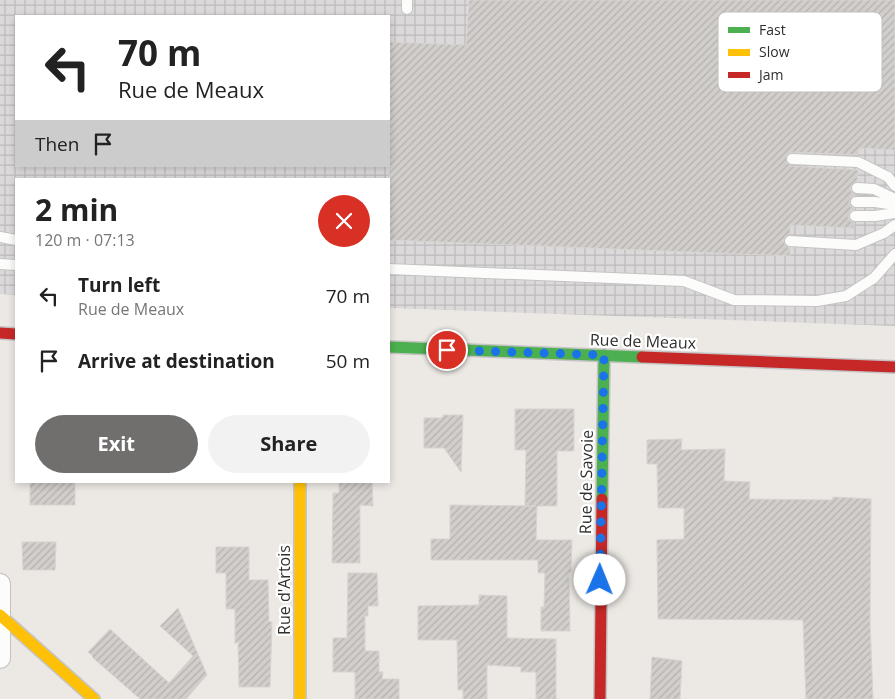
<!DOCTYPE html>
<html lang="en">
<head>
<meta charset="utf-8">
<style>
  :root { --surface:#fff; --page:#f2f2f2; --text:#222; --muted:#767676; --accent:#706f6e }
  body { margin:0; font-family:"Open Sans",sans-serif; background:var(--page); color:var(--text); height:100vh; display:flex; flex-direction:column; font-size:19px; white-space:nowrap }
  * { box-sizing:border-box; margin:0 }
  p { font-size:16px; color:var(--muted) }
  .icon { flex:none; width:28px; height:28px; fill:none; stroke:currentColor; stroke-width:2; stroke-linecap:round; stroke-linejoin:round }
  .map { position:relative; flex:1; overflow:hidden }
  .drawer { position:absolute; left:15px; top:178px; width:375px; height:305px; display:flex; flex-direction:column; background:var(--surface); border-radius:0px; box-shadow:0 2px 8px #0003 }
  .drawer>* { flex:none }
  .top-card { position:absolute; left:15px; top:15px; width:375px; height:152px; border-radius:0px; box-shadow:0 2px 8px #0003; background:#fff; color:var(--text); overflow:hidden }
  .pin { position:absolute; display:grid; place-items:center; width:42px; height:42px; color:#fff; margin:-21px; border:2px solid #fff; border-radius:50%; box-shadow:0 1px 5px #0007 }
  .me { position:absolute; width:55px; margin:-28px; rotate:1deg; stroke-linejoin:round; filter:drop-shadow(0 0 4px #0008) }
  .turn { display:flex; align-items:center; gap:18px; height:105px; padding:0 20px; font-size:22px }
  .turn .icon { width:65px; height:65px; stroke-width:2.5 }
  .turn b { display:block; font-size:35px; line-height:42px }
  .then { display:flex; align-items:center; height:48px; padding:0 20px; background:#0003; gap:10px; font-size:19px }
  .round { display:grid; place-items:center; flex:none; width:52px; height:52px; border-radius:26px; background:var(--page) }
  .headline { display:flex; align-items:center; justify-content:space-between; height:85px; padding:0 20px }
  h1 { font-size:30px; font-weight:700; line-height:38px }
  .cta { display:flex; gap:10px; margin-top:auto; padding:10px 20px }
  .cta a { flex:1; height:58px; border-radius:30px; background:var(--accent); color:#fff; font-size:20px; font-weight:700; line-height:58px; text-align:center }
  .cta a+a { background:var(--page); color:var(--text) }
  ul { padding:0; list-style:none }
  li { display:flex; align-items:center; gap:15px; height:65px; padding:0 20px }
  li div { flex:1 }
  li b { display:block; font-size:19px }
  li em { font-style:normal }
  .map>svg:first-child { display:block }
  .industrial { fill:url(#industrial-grid); fill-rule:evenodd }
  .building { fill:url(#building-hatch); stroke:#d7d4d0 }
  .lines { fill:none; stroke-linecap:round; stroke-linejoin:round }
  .lane-casing { stroke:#c5c4c5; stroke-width:12 }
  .street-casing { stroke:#c5c4c5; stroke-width:22 }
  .fast-casing { stroke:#c5c4c5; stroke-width:14 }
  .slow-casing { stroke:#c5c4c5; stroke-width:14 }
  .jam-casing { stroke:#c5c4c5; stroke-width:14 }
  .lane { stroke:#fcfcfb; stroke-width:10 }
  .street { stroke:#fcfcfb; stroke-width:20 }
  .fast { stroke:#4caf50; stroke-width:11 }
  .slow { stroke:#ffc107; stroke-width:11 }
  .jam { stroke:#c62828; stroke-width:11 }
  .route { stroke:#1a73e8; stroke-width:9; stroke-dasharray:0 16.2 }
  .labels { text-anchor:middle; stroke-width:4.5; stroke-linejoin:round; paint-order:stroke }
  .street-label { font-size:16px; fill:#2e2e2e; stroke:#fff }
  .key { fill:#fff; stroke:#c0c0c0; stroke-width:1 }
  .key-label { font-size:14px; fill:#2e2e2e }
</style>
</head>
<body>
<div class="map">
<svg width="895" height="699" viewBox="0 0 895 699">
  <defs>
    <pattern id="industrial-grid" width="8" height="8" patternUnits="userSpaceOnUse" patternTransform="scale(1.25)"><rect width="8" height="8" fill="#dcd9db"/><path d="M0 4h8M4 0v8" fill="none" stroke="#bdbbbc"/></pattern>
    <pattern id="building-hatch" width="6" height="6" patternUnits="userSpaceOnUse" patternTransform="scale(1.25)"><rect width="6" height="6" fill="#d1cecb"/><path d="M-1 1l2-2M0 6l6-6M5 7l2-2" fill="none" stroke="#b4b1af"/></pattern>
  </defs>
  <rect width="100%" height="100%" fill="#ece8e4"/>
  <!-- industrial -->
  <path class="industrial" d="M0,0H895V326L389,308V179H16V295L0,294ZM16,16H389V166H16Z"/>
  <!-- building -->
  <path class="building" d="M469,0H895V150L859,148L858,155L792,152L787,155L786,162L791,166L858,170L857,181L854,182L850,187L851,191L856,195L852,196L849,202L850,206L855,209L851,210L848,216L849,220L854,223V228L790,225V234L785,237L783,241L786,246L790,248V256L389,240V42L466,45Z
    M515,409H574V451H557V506H537L536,540H572L571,573H569L570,631H541V607H544L545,573H538V560H431V539H450V505L536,506H525L526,450H515Z
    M443,415H463L461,472L444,448H424V418H442Z
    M682,439L681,450L725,449L724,481L750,482L749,499L832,500L833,497L871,499L870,622L873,699H806L803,620L658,619L657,540L684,539V508H658L657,464H647V440Z
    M30,481H75V505H30Z
    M339,481H372L373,506L360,505V563H332L333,493H339Z
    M22,542H56L55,570H23Z
    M216,547H249V580H268L269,622H272L270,687H239L238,641L235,644V609H226V573H216Z
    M348,573H377L378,606H368V616H365V651H379V672H383L382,679H399V699H355V672H333V638H347Z
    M479,595L507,596V638L556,639V699H536V672H521V667L487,665V699H463V690H458L457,640H418V606L479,605Z
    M178,608L207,675L186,699H140L92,657L93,656L88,652L110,629L169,683L193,656L160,626Z
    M652,657L682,661L680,699H650Z"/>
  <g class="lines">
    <!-- lane casing -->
    <g class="lane-casing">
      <path id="lane" d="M407,9V0
        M792,159L858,162L888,177L895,186
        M857,188L874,189L895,199
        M856,202H875L895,205
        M855,216H875L895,213
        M0,237L16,240
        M790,241L856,245L884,233L895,225
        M0,264L16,265
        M389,269L684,281L734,300L817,301L846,296L874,278L895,254"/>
    </g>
    <!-- street casing -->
    <g class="street-casing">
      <path id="street" d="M0,584V658"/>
    </g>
    <!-- fast casing -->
    <g class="fast-casing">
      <path id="fast" d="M389,347L642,357
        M602,499L604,355"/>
    </g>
    <!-- slow casing -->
    <g class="slow-casing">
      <path id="slow" d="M300,481V699
        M0,615L94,699"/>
    </g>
    <!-- jam casing -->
    <g class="jam-casing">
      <path id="jam" d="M0,333L16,334
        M642,357L895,367
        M600,699L602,499"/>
    </g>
    <!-- lane -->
    <use href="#lane" class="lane"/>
    <!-- street -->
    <use href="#street" class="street"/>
    <!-- fast -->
    <use href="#fast" class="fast"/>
    <!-- slow -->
    <use href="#slow" class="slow"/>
    <!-- jam -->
    <use href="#jam" class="jam"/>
  </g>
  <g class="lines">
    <!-- route -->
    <path class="route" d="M447,350L604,355L600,580"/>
  </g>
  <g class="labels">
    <!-- street labels -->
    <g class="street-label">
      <text transform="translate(643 341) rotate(2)" y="6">Rue de Meaux</text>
      <text transform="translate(586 482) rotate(-89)" y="6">Rue de Savoie</text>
      <text transform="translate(284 590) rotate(-90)" y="6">Rue d'Artois</text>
    </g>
  </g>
  <!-- legend -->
  <rect x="718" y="12" width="164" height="80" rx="8" class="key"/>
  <rect x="728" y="27" width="22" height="6" fill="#4caf50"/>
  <rect x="728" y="49" width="22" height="7" fill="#ffc107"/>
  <rect x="728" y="72" width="22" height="6" fill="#c62828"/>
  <g class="key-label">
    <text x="759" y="35">Fast</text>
    <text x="759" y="57">Slow</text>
    <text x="759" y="80">Jam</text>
  </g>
</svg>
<div class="pin" style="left:447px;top:350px;background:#d93025"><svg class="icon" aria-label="arrive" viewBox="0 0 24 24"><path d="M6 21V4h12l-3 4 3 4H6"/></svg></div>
<svg class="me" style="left:600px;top:580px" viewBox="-20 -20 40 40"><circle r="19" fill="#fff"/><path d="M0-13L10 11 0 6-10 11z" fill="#1a73e8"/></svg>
<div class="top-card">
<div class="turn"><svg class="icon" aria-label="left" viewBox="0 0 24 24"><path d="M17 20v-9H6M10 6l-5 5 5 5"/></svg><div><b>70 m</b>Rue de Meaux</div></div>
<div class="then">Then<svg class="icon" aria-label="arrive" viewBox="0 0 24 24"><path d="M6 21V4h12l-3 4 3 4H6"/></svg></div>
</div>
<section class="drawer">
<div class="headline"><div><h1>2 min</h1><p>120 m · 07:13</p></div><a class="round" style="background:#d93025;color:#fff"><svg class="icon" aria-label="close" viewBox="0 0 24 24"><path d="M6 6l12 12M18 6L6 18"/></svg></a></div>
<ul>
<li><svg class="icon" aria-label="left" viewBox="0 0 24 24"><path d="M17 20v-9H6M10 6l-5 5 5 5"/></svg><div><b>Turn left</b><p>Rue de Meaux</p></div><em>70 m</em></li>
<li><svg class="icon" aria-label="arrive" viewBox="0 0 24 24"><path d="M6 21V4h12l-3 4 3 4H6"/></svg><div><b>Arrive at destination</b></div><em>50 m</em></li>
</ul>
<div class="cta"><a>Exit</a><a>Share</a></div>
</section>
</div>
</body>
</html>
